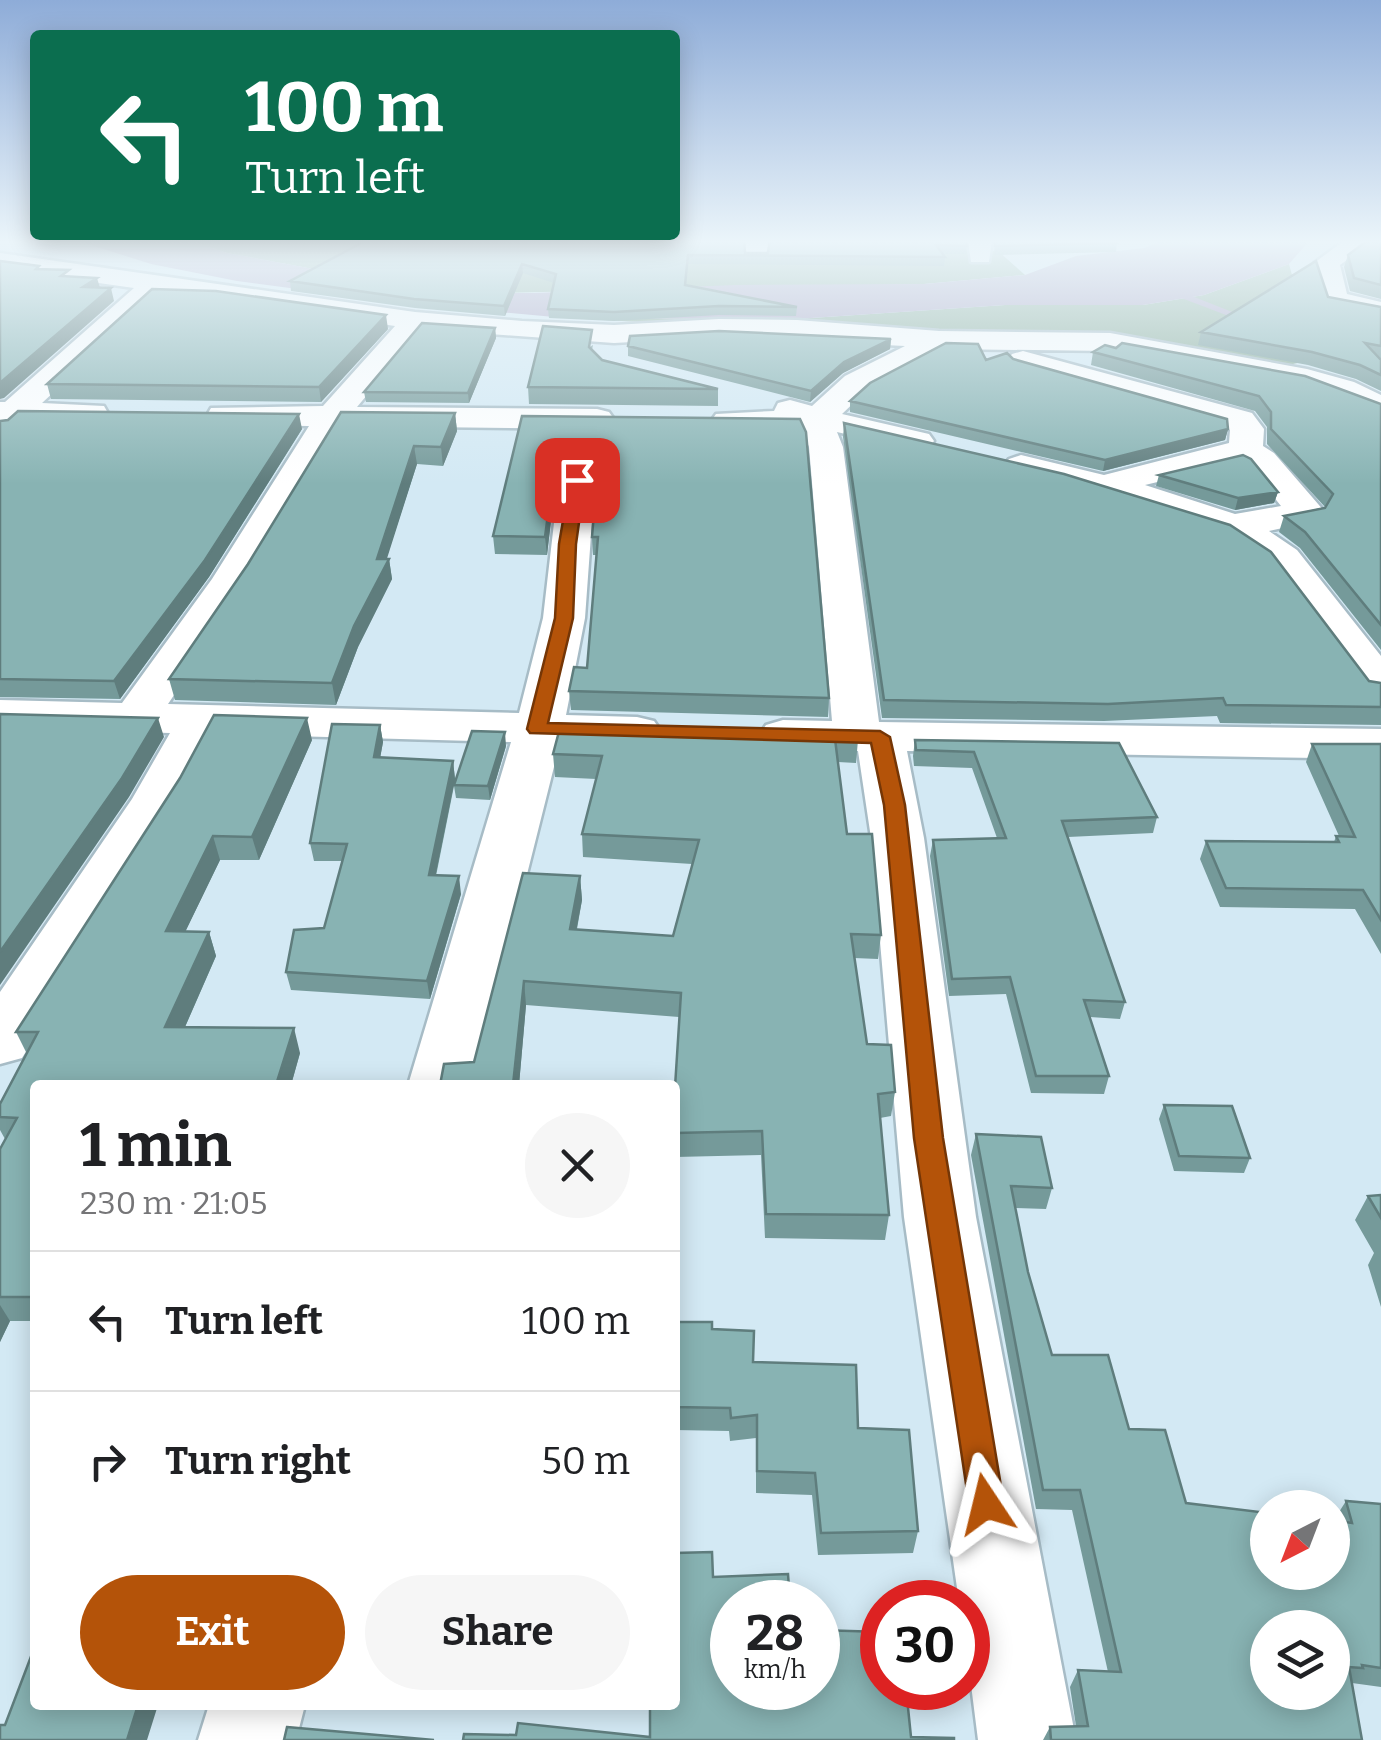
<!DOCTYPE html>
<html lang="en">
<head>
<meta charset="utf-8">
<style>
  :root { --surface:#fff; --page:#f6f6f6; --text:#202124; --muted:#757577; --line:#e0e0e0; --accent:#b45309 }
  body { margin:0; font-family:Bitter,serif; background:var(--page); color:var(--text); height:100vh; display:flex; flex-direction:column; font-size:38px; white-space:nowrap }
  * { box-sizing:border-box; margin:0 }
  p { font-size:32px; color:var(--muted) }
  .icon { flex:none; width:55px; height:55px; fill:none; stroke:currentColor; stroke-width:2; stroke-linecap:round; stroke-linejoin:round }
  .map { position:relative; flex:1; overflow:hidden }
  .panel { position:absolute; left:30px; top:1080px; width:650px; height:630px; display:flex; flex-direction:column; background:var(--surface); border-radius:10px; box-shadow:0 5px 25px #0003 }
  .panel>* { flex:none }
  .guide { position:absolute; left:30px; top:30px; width:650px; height:210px; border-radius:10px; box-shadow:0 5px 25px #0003; background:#0b6e4f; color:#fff; overflow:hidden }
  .needle { width:65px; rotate:222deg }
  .buttons { position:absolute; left:1250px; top:1490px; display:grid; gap:20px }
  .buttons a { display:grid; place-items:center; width:100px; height:100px; border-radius:50%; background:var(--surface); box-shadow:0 5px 25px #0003; font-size:50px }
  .speed { position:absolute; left:710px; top:1580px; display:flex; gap:20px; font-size:50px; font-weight:700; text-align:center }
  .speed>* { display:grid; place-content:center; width:130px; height:130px; border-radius:50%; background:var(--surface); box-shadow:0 5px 25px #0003; line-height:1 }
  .speed small { font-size:25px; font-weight:400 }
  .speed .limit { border:15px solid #d22; background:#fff; color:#111 }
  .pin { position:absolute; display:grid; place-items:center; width:85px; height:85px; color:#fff; margin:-42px; border-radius:20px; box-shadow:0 5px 15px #0006 }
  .me { position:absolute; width:110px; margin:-55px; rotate:350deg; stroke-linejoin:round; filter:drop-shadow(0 0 8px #0008) }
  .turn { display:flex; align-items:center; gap:35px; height:210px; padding:0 50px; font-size:45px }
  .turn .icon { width:130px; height:130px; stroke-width:2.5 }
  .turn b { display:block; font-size:70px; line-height:85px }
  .round { display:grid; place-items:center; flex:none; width:105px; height:105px; border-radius:52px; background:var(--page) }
  .overview { display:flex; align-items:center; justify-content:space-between; height:170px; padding:0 50px }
  h1 { font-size:60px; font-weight:700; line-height:75px }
  .primary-button { display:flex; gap:20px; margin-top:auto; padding:20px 50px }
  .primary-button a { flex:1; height:115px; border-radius:60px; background:var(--accent); color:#fff; font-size:40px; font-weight:700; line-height:115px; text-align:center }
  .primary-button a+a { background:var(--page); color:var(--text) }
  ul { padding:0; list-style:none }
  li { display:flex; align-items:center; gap:30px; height:140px; padding:0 50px; border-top:2px solid var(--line) }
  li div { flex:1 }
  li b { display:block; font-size:38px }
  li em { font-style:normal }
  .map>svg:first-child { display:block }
  .forest { fill:#8aac99 }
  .water { fill:#a8a0c0 }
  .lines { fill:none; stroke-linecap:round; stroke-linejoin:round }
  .stream { fill:#a8a0c0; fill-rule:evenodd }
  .street-casing { stroke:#a7bcc6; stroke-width:5 }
  .street { fill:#fff; fill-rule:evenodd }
  .wall { fill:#759a9a }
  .shaded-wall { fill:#5f7d7d }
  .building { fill:#88b3b3; stroke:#5f7d7d; stroke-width:2.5; fill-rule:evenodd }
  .route { fill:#b45309; stroke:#753606; stroke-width:2.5 }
</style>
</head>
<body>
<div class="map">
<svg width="1381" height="1740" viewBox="0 0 1381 1740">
  <rect width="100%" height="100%" fill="#d3e9f4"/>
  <!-- forest -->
  <path class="forest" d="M188,240H714L998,251L1025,275L924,284L494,293L308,268L227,253Z
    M1289,264L1302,312L1350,352L1235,376L1023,342L565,318L796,319L1005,305H1143L1204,295Z"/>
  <!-- water -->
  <path class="water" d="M75,240H188L227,253L308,268L494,293H534L735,285L924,284L1025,275L1076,256L1144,248L1164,240H1310L1289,264L1204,295L1143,305H1005L796,319L565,318L403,303L237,281L151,264Z"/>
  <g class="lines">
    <!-- stream -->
    <path class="stream" d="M1163,287H1169L1255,321L1247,323L1163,291Z"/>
    <!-- street casing -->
    <g class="street-casing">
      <path id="street" d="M745,240H769L765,259H747Z
        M968,240H992L989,262H971Z
        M1345,240H1374L1340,265L1347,294L1381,302V318L1325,306L1314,263Z
        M0,253L415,312L522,321L614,325L719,319L797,320L939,331L1110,333L1307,369L1354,382L1381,395V418L1302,386L1110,351L944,349L867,390L842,414L929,434L934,441L929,448L917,451L837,432L843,447L879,722L1381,729V759L907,751L924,838L976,1217L1076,1740H978L968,1661V1602H959L904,1217L871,838L858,751L783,750L766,745L759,735L766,725L783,720L832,721L809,447L802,431H728L716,428L711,421L716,414L774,411L778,403L790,400L812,406L845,376L905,346L719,337L614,343L422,329L357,407L597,409L609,412L614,419L609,426L597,429L342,426L250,582L168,704L519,713L543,618L559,480L564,472L577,469L590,472L595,480L585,618L566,715L637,717L654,721L661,731L654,741L637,745L560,743L474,1085H408L511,742L218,734L184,799L22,1058L0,1064V992L132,799L170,733L0,728V700L122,703L212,579L309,426L223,425L211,422L207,415L211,408L323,406L395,326L161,292L42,403L104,406L108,413L104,420L21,422L12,431L0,434V402H5L134,288L0,269Z
        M1023,351L1252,413L1264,429L1263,446L1274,453L1325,512L1319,520L1269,531L1297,550L1381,656V700L1365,696L1269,566L1246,549L1216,534L1146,508L1009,473L1003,466L1009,459L1021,455L1104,475L1229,443L1230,430L1012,366L1008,360L1012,354ZM1240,462L1250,467L1281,506L1235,514L1145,485Z
        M209,1705H305L296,1740H198Z"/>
    </g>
    <!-- street -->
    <use href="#street" class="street"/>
  </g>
  <!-- wall -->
  <path class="wall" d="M367,240L745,253H768L770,240L967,246L966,254H942L945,257L944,266L688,264L686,285L797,307L796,316L719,315L614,321L549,318L548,309L554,283L523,273L505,316L415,308L291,291L290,281Z
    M995,240L1117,243L1116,252L994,255Z
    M1381,240V299L1350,291L1344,267L1348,255Z
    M1328,297L1381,307V391L1356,379L1308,365L1198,345L1201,332Z
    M495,328L496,338L469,403L366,402L364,392Z
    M388,329L321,402L51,399L47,384Z
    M891,339L890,349L843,373L810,402L628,356V346Z
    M593,345L592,350L602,360L718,389V406L529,404L528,387Z
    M1093,352L1381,404V650L1300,548L1279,532L1284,516L1325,507L1267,444V427L1255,411L1091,365Z
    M1013,359L1228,429L1225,440L1103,471L850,412V401L986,360Z
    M455,413L457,431L443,466L417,464L386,559H389L392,579L358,647L336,705L175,700L169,679L248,564Z
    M522,416L800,419L829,698L828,717L571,710L569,691L587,668L596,555H593L592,537L597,478L591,468L576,465L563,468L556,478L547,555L495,554L493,536Z
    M0,421L302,429L209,577L120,699L0,697Z
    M844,423L1369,681L1381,683V725L1220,723L1217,716L1104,721L882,718L843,437Z
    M1159,475L1278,492L1274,503L1235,510L1156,486Z
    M561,724L858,740L856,763L838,762L847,834L881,935L878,959L854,958L867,1044L895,1092L891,1116L880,1118L889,1215L885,1240L765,1238L761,1155L675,1157V1087L679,1017L526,1005L519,1085H440L474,1062L580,876L582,900L577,929L673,936L692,864L583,857L582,834L596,779L555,777L553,754Z
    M380,725L383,742L380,758L453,761L455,779L506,746L490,800L456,798L454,786L436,876L461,894L430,999L291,990L286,972L324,928L342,861H314L310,843Z
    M312,740L259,860H220L185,932H209L216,956L185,1027L300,1053L291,1085H35V1321H10L0,1342V1149L5,1139L0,1130V1104L27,1054L16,1032L180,778Z
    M915,740L1119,743L1157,817L1153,833L1068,837L1125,1002L1120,1019L1090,1017L1109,1076L1104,1094L1031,1093L1006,994L949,996L930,856L933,840L997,838L972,768L914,766L913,756Z
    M1312,744H1381V954L1355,909L1220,907L1200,859L1206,841L1334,842L1336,836H1339L1306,762Z
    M1164,1105L1250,1158L1244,1173L1174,1171L1159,1119Z
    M976,1134L1052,1188L1046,1209L1015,1208L1028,1272L1052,1355L1129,1429L1186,1503L1334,1520L1346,1501L1381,1504V1687L1352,1683L1362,1740H1043L1050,1727L1076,1726L1070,1687L1078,1670L1108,1672L1072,1510L1036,1509L971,1155Z
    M1381,1195V1307L1368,1265L1374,1253L1355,1220L1368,1196Z
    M675,1321L712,1329L753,1362L858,1428L918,1531L913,1553L818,1555L812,1495L756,1493V1438L730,1441L729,1431L675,1430Z"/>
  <!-- shaded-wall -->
  <path class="shaded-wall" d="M522,264L523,273L505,316L504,306Z
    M97,278L101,291L83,287Z
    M111,288L114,301L4,398L0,399V383Z
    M386,315L388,329L321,402L319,387Z
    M495,328L496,338L469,403L468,393Z
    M891,339L890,349L843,373L810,402L811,391L844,362Z
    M455,413L457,431L443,466L441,447Z
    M299,414L302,429L209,577L120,699L114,681Z
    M1228,429L1225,440L1103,471L1105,460Z
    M414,446L417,464L383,571L389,559L392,579L358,647L336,705L332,683L377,559Z
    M575,449L576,465L563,468L556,478L547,555L545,537L555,461L562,452Z
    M1278,492L1274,503L1235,510L1238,498Z
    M158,718L164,737L129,797L0,985V952Z
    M307,718L312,740L259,860L252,837Z
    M380,725L383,742L377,775L374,757Z
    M505,732L506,746L490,800L488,786Z
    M453,761L455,779L432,893L429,875Z
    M213,836L220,860L174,955L166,931Z
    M459,876L461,894L430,999L427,981Z
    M580,876L582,900L572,953L570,929Z
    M209,932L216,956L174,1052L165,1027Z
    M524,981L526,1005L519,1085H513Z
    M294,1028L300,1053L291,1085H276Z
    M0,1305L10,1321L0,1342Z
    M138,1705H158L147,1740H127Z"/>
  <!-- building -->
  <path class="building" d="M367,240H744L745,253H768L770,240H966L967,246L936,245L945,257L688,255L685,285L797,307L719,306L614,312L548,309L556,274L522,264L504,306L414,299L290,281Z
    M995,240H1115L1117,243L995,246Z
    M1368,240H1381V285L1354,278L1348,255Z
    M0,261L39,266L36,269L69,270L61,276L97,278L83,287L111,288L0,383Z
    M1316,261L1328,297L1381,307V346L1365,343L1381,360V375L1360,365L1312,352L1201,332Z
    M152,289L216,291L386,315L319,387L47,384Z
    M422,323L495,328L468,393L364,392Z
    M543,326L592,330L589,347L602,360L718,389L528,387Z
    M719,331L891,339L844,362L811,391L628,346L630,336Z
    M946,343L978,344L986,360L1007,353L1013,359L1227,419L1228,429L1105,460L850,401L870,383Z
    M1122,343L1305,376L1381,404V625L1305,532L1284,516L1325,508L1333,494L1271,429V412L1259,396L1093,352L1105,345L1116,348Z
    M18,411L299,414L205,560L114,681L0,679V421L8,420Z
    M341,412L455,413L441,447L414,446L377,559H389L354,626L332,683L169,679L248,564Z
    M522,416L800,419L806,432L829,698L569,691L574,667L587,668L598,537H592L598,464L590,452L575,449L562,452L555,461L545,537L493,536Z
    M844,423L1064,474L1230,525L1271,552L1369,681L1381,683V707L1226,705L1223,698L1108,704L884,700Z
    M1243,455L1251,459L1278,492L1238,498L1159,475Z
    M0,714L158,718L122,778L0,952Z
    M214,715L307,718L252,837L213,836L166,931L209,932L165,1027L294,1028L276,1085H35V1297H0V1149L17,1118L0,1117V1104L38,1032H16L180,778Z
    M332,724L380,725L374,757L453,761L429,875L459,876L427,981L286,972L294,930L324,928L347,844L310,843Z
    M561,724L857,732L858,740L835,739L847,834H872L881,935L851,934L867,1044L891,1045L895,1092L878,1094L889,1215L766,1214L762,1131L675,1133V1087L681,993L524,981L513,1085H440L444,1064L474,1062L523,873L580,876L570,929L673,936L699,840L582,834L602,756L553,754Z
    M472,731L505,732L488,786L454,785Z
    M915,740L1119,743L1157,817L1062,821L1125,1002L1084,1000L1109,1076H1036L1010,977L952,979L933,840L1006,838L974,752L916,750Z
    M1312,744H1381V920L1363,890L1226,888L1206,841L1339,842L1336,836L1355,837Z
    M1164,1105L1232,1106L1250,1158L1179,1156Z
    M976,1134L1041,1137L1052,1188L1011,1186L1028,1272L1052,1355H1108L1129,1429L1165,1430L1186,1503L1268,1513V1572H1332V1520L1352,1523L1346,1501L1381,1504V1668L1362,1665L1363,1668L1349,1667L1362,1740H1051L1050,1727L1088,1726L1078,1670L1121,1672L1080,1490H1043ZM1268,1628H1332V1692H1268Z
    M1381,1195V1218L1368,1196Z
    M675,1322H712V1329L754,1331L753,1362L856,1365L858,1428L909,1430L918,1531L821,1533L815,1473L757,1471V1415L731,1418L730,1408L675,1407Z
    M712,1552L713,1577L788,1574L790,1602H732V1688H818V1630L882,1632V1688H906L911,1737L954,1738V1740H463L464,1734L516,1735L518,1723L650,1737V1705H675V1553Z
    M35,1646V1705H138L127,1740H0V1725H5Z
    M287,1727L434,1740H284Z"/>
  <!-- sky -->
  <linearGradient id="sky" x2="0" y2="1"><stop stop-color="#8eacd8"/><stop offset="0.5" stop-color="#ebf5fa"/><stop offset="1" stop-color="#ebf5fa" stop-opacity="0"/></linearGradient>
  <rect width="1381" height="484" fill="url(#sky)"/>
  <!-- route -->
  <path class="route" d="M577,475L585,480L576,544L573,618L548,723L880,731L890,737L905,805L943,1138L1004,1504L999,1517L986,1522L974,1517L969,1504L914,1138L884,805L871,743L530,733L527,729L555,618L559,544L570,480Z"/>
</svg>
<div class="buttons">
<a><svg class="needle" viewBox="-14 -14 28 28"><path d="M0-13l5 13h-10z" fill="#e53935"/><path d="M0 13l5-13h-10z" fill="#757577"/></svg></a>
<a><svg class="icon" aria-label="layers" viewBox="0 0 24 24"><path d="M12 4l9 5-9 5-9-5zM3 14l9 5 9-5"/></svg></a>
</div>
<div class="speed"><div>28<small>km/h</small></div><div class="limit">30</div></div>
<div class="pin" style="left:577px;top:480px;background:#d93025"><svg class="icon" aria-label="arrive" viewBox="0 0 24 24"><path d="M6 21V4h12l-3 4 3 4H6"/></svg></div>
<svg class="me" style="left:986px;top:1504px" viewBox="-20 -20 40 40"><path d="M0-17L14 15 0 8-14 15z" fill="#b45309" stroke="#fff" stroke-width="4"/></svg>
<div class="guide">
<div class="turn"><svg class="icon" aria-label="left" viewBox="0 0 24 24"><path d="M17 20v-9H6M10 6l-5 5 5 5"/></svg><div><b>100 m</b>Turn left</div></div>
</div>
<section class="panel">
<div class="overview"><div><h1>1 min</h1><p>230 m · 21:05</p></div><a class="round"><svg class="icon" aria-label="close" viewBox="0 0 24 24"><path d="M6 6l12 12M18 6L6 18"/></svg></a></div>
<ul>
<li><svg class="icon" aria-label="left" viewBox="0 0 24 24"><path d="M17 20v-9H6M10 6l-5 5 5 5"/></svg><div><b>Turn left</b></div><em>100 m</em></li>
<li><svg class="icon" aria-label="right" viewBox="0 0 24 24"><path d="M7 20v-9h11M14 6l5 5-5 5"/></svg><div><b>Turn right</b></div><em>50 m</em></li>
</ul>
<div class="primary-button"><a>Exit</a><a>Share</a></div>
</section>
</div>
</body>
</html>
